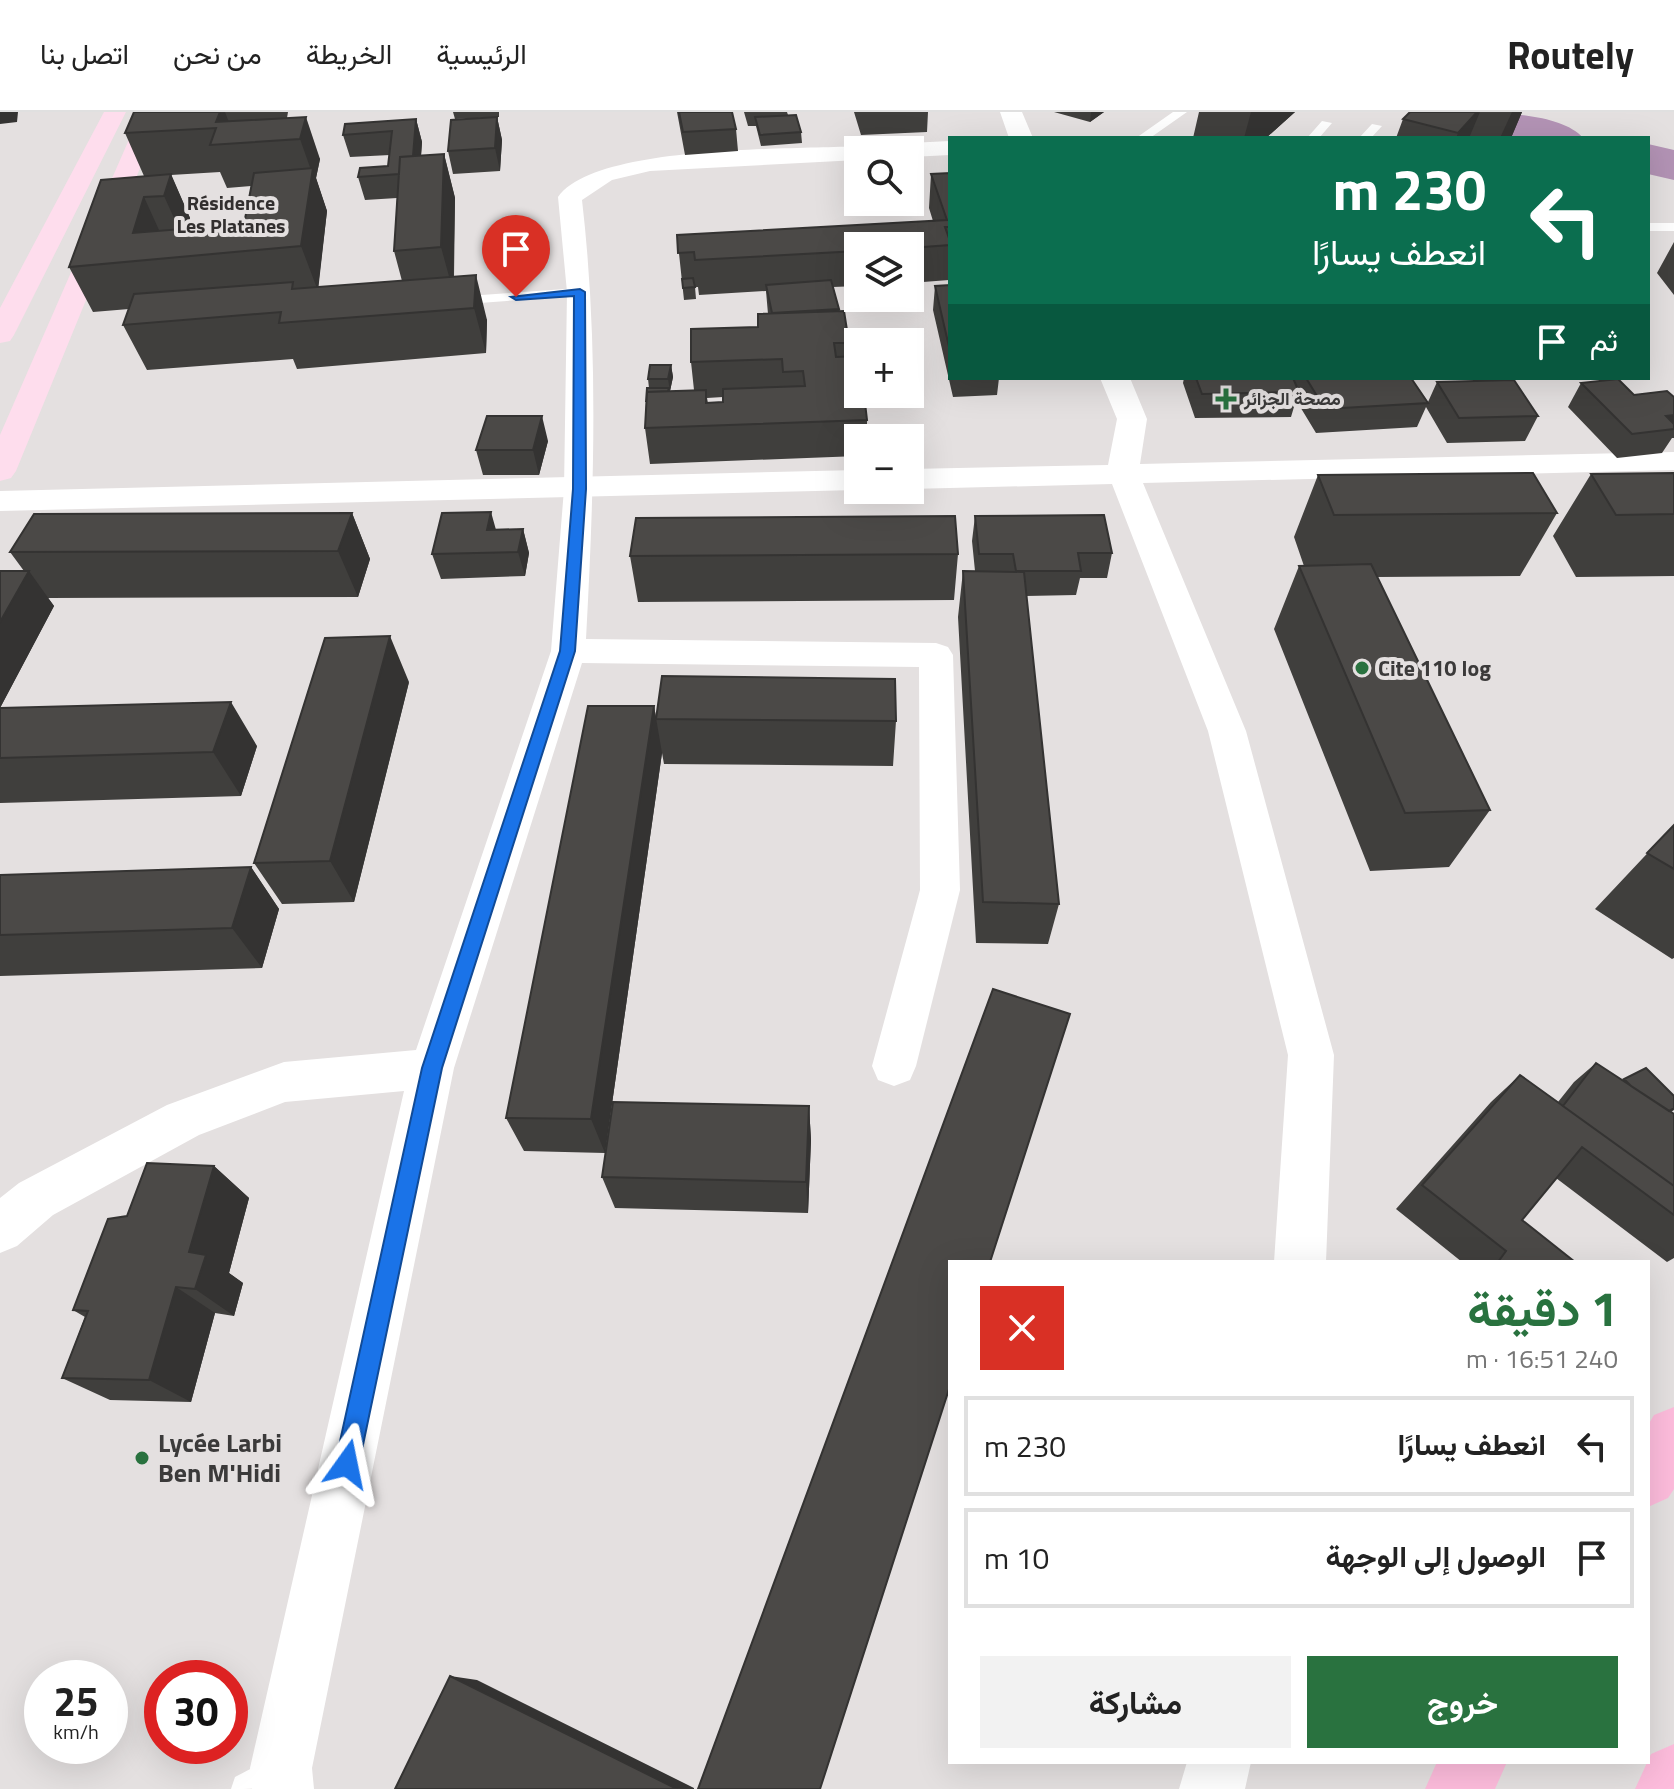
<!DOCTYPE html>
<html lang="ar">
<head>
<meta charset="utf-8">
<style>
  :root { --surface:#fff; --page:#f2f2f2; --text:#222; --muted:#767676; --line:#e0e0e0; --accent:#29723f }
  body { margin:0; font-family:"Titillium Web",Vazirmatn,sans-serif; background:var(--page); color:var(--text); direction:rtl; height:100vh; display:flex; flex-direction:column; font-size:30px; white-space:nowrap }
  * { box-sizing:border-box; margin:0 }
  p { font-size:26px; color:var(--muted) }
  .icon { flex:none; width:44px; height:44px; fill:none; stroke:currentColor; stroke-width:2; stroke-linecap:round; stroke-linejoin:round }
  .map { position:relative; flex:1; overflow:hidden; direction:ltr }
  .drawer { position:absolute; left:948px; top:1148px; width:702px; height:504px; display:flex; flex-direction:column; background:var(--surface); border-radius:0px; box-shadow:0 8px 32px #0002; direction:rtl }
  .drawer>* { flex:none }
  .banner { position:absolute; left:948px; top:24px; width:702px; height:244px; border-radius:0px; box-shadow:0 8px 32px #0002; direction:rtl; background:#0b6e4f; color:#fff; overflow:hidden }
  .buttons { position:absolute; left:844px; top:24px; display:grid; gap:16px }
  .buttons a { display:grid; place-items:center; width:80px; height:80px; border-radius:0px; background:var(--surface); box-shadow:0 8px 32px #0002; font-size:40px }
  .speed { position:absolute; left:24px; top:1548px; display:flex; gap:16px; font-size:40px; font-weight:700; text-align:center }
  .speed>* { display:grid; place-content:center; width:104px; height:104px; border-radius:50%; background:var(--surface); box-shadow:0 8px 32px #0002; line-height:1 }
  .speed small { font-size:20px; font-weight:400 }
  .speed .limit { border:12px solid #d22; background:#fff; color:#111 }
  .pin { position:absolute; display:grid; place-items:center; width:68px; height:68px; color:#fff; margin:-82px -34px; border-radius:50% 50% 50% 0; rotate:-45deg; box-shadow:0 0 8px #0007 }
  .pin .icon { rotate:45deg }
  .me { position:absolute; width:88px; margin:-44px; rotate:12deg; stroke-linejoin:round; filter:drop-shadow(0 0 6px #0008) }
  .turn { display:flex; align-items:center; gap:28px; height:168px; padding:0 32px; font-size:36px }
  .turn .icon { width:104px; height:104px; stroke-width:2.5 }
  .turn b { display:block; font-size:56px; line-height:68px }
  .then { display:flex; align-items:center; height:76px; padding:0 32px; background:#0003; gap:16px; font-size:30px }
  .round { display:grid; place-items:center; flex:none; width:84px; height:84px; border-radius:0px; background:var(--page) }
  .head { display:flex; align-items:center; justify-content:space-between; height:136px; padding:0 32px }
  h1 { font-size:48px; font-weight:700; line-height:60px; color:var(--accent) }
  .action { display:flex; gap:16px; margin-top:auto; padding:16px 32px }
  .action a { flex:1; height:92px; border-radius:0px; background:var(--accent); color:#fff; font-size:32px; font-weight:700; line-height:92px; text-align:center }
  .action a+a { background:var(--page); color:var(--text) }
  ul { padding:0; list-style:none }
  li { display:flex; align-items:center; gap:24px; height:100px; margin:0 16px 12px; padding:0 16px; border:4px solid var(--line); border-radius:0px }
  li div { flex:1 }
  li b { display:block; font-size:30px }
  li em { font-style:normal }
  header { display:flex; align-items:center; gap:48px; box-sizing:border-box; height:112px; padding:0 40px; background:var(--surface); border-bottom:2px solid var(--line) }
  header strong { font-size:38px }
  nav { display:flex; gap:44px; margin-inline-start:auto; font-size:28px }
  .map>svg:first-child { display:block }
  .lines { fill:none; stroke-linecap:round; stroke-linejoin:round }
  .river { fill:#b393b5; fill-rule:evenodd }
  .service { fill:#fff; fill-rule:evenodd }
  .minor { fill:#fff; fill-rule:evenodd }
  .tertiary { fill:#fff; fill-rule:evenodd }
  .secondary { fill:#fedded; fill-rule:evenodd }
  .primary { fill:#fdbcdc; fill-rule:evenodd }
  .wall { fill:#403f3d; fill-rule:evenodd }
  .shaded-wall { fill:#343332 }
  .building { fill:#4b4947; stroke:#343332; stroke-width:2 }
  .route { fill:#1a73e8; stroke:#114b97; stroke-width:2 }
  .poi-dot { fill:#29723f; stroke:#e4e0e0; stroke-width:3 }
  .labels { text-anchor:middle; stroke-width:8; stroke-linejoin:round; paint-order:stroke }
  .far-poi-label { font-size:18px; font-weight:bold; fill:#3b3a3a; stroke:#e4e0e0; text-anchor:start }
  .far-neighbourhood-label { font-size:20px; font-weight:bold; fill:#322f2f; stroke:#e4e0e0 }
  .poi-label { font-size:22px; font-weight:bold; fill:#3b3a3a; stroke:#e4e0e0; text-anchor:start }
  .near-poi-label { font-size:26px; font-weight:bold; fill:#3b3a3a; stroke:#e4e0e0; text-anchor:start }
</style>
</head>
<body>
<header>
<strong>Routely</strong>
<nav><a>الرئيسية</a><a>الخريطة</a><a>من نحن</a><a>اتصل بنا</a></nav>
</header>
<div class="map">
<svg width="1674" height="1677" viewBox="0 0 1674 1677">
  <rect width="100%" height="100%" fill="#e4e0e0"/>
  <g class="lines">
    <!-- river -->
    <path class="river" d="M1453,0C1489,0 1561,0 1583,26C1548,26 1476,32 1453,0Z
      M1648,32L1674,38V68L1648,62Z"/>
    <!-- service -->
    <path class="service" d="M1173,0H1187L1150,26H1136Z
      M1322,9L1332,11L1319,26H1307Z
      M1372,12L1382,14L1371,26H1359Z
      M1648,111H1674V119H1648Z
      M580,176L587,180L585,183L453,193L446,189L453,185Z
      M277,1643L288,1648L293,1659C283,1677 254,1677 231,1677L235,1665Z"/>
    <!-- minor -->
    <path class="minor" d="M950,29V43L910,45V38H899L910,31Z
      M858,34L867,38H858V48L650,59L612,68L582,88C599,234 594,380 586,527L936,531L948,535L953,543L960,778L916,954L910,968L894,974L878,968L872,954L920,778L919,555L582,551L454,956L312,1656L314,1677H252L250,1656L404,979L285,990L199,1023L53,1103L17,1134L0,1141V1086L19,1071L167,993L284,950L416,938L551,539L564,377L567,180L558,85C596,32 793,38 858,34Z"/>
    <!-- tertiary -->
    <path class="tertiary" d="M1000,0H1022L1033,26H1009Z
      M1100,266H1130L1147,307L1140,352L1674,340V358L1143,371L1246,619L1334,943L1326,1150H1274L1288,943L1208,619L1112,372L910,377V357L1108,353L1117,307Z
      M858,358V378L0,399V379Z
      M1187,1650H1251L1245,1677H1179Z"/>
    <!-- secondary -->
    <path class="secondary" d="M104,0H126L14,223L10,229L0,231V196Z
      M141,0H163L16,359L11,366L0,369V323Z"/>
    <!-- primary -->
    <path class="primary" d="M1674,1295V1377L1668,1386L1648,1395V1313L1654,1303Z
      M1674,1632V1677H1635L1651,1642Z
      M1437,1650H1507L1495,1677H1425Z"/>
  </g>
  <!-- wall -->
  <path class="wall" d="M134,0H288L287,6L320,47L316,66L327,99L318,175L402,169L394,139L397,86L365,88L358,65L388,54L390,43L350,45L343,23L416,7L422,30L421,44L444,42L455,86L454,165L487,208L486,241L297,257L293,247L147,258L123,213L129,197L93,200L69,155L144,64L125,21ZM220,60L227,76L251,74L244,112L187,116L190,106L171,63Z
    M453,0H499V5L455,7Z
    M677,0H732L736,17L738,39L685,43Z
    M744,0H787L788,3L801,20L802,31L761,34L756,14H748Z
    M854,0H928L927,20L861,23Z
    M1054,0H1104L1090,10Z
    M1199,0H1295L1266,26H1193Z
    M1410,0H1522L1511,26H1396L1403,7Z
    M497,5L502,28L500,59L453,62L448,39Z
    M950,61L949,168L910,171V134H858V174L833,175L849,231L848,244L867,308V326H858V344L650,352L645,316L646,290L649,276L648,267L671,253L673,265L670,279L694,278L691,250L758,215L768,202L766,179L699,183L698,175H695L696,187L684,188L677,123L933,109L929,96L931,62ZM723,285V290L708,291L707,286Z
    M1674,130V183L1657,161Z
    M950,173V266H999L997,283L953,285L933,198L935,174Z
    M1184,266H1293V268L1294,266H1411L1428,290L1437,270L1538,304L1525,329L1447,331L1426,295L1417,315L1316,321L1296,288L1291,305L1195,306L1183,271Z
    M1581,271L1634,283L1674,285V326H1672L1662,341L1617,346L1568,295Z
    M548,329L539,363H483L476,338Z
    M1674,361V464L1576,465L1553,424L1591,362Z
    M1318,363L1557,401L1520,464L1377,465L1490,698L1449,755L1370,759L1274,517L1299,454H1304L1294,425Z
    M352,401L370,447L358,485L48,486L54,494L0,596L257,634L241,684L0,691V459H24L10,440Z
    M975,404L1112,441L1107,466H1080L1076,483L1026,484L1059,792L1048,832L976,831L958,505L963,459H975L972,429Z
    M496,417H523L529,441L525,464L441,467L432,442Z
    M958,442L954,488L638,490L630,444Z
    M409,570L354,790L282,792L254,751Z
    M654,594L656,605L896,609L893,654L664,652L662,641L605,1041L524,1039L506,1006Z
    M1674,713V846L1672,847L1595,797Z
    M251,755L279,797L262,856L0,864V763Z
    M1596,951L1622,968L1624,967L1674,984V998L1671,1000L1674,1002V1146L1667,1150L1556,1066L1522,1108L1575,1150H1462L1396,1097L1491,990L1520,963L1558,990L1574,970Z
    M809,994L811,1028L808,1101L615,1096L602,1065Z
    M214,1054L249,1086L229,1161L243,1171L234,1204L215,1201L191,1290L110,1288L62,1266L85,1205L73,1198L127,1104Z"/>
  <!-- shaded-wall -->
  <path class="shaded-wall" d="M0,0H21H18L17,10L0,12Z
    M220,0H225L237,31L216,10Z
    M1091,0H1104L1090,10Z
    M1251,0H1295L1266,26H1244Z
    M1477,0H1480L1469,26H1456L1458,21Z
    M1512,0H1522L1511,26H1500Z
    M306,5L320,47L316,66L327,99L318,179L301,134L312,61L300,27Z
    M497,5L502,28L500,59L495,36Z
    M416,7L422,30L418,84L411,61Z
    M444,42L455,86L453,179L441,135Z
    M171,62L190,106L184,128L164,84Z
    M144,85L164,129L133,121Z
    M476,163L487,208L486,241L474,196Z
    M671,253L673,265L670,279L668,267Z
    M1674,303V317L1666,304Z
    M542,304L548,329L539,363L533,338Z
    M491,400L498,425L494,442L487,418Z
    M352,401L370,447L358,485L338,439Z
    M523,417L529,441L525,464L518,440Z
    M29,459L54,494L0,596V510Z
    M390,524L409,570L354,790L330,749Z
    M231,590L257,634L241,684L213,640Z
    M654,594L662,641L605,1041L591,1007Z
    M251,755L279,797L262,856L232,816Z
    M809,994L811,1028L808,1101L806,1070Z
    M214,1054L249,1086L229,1161L243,1171L234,1204L195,1177L189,1140Z
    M176,1175L215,1201L191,1290L149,1268Z
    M450,1564L477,1568L694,1676V1677H677Z"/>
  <!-- building -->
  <path class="building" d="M134,0H220L216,10L306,5L300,27L210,33L216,16L125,21Z
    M679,0H732L736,17L683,20Z
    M1410,0H1477L1458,21L1403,7Z
    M796,3L801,20L760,23L755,5Z
    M497,5L495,36L448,39L451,8Z
    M416,7L413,44L400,45L399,62L358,65L360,56L388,54L392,19L343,23L345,12Z
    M444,42L441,135L394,139L400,45Z
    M313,56L301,134L69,155L101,68L171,62L164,84L144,85L133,121L244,112L254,61Z
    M950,61V115H945L950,129V133L910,136V134H858V139L695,148L694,140L678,141L677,123L947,108L931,62Z
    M476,163L474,196L279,211L281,200L123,213L134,182L293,170L292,177Z
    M693,166L695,175L683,176L682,167Z
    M831,168L839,197L772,201L766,173Z
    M950,173V239L935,174Z
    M844,199L849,231H834L836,245L858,244V282H864L867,308L645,316L647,280L706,278V291L723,290V277L805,274L803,259L783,260L782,247L691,250V217L758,215V202Z
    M650,253H671L668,267H648Z
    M1196,266H1293L1299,280L1202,282Z
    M1306,266H1411L1428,291L1325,297Z
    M1618,267L1634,283L1667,279L1674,285V303L1666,304L1674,312V317L1632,322L1581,271Z
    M1514,268L1538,304L1459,306L1437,270Z
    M647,276H669L668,279L647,280L646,290Z
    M487,304H542L533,338H476Z
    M1533,361L1557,401L1334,403L1318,363Z
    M1674,361V402L1616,403L1591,362Z
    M491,400L487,418L523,417L518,440L432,442L442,401Z
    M352,401L338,439L10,440L34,402Z
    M1104,403L1112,441H1078L1081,459H1016L1013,442H979L975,404Z
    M955,404L958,442L630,444L636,406Z
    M1371,452L1490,698L1405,701L1299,454Z
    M0,459H29L0,510Z
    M963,459L1024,460L1059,792L983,790Z
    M390,524L330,749L254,751L325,526Z
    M662,564L895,567L896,609L656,607Z
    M231,590L213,640L0,646V596Z
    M588,594H654L591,1007L506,1006Z
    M1674,713V757L1647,741Z
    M251,755L232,816L0,823V763Z
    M993,877L1070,902L990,1150H950V1274L820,1677H698Z
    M1596,951L1674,1002V1074L1563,994Z
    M1646,956L1674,984V996L1669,999L1631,974L1624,967Z
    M1520,963L1674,1074V1103L1582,1035L1522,1108L1575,1150H1498L1506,1139L1422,1073Z
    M613,990L809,994L806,1070L602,1065Z
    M147,1051L214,1054L189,1140L206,1143L195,1177L176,1175L149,1268L62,1266L88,1199L73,1198L108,1107L127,1104Z
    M450,1564L677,1677H395Z"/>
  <!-- route -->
  <path class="route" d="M580,177L585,180L586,377L575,539L442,956L359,1352L355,1360L347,1364L339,1360L335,1352L422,956L560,539L573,377L574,184L516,188L511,185Z"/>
  <!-- markers -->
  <g class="poi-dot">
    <path d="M1222 275h8v8h8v8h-8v8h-8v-8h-8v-8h8z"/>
    <circle cx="1362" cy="556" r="8"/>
    <circle cx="142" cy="1346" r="8"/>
  </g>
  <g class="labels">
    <!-- far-poi labels -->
    <g class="far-poi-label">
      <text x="1244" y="293">مصحة الجزائر</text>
    </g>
    <!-- far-neighbourhood labels -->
    <g class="far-neighbourhood-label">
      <text x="231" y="98">Résidence<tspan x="231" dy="23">Les Platanes</tspan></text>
    </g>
    <!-- poi labels -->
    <g class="poi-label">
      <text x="1378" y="564">Cite 110 log</text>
    </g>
    <!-- near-poi labels -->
    <g class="near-poi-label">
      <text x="158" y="1340">Lycée Larbi<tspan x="158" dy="30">Ben M'Hidi</tspan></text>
    </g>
  </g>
</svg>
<div class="buttons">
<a><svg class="icon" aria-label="search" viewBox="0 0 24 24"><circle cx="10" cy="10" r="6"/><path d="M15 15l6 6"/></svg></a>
<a><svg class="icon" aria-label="layers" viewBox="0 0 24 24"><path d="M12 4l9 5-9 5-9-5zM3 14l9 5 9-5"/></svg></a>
<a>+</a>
<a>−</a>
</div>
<div class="speed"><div>25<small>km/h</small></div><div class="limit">30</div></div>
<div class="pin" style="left:516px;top:185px;background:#d93025"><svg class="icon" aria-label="arrive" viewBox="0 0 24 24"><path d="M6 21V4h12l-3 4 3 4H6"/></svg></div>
<svg class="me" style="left:347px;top:1352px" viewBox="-20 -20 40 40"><path d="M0-17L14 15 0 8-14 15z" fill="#1a73e8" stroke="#fff" stroke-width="4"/></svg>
<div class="banner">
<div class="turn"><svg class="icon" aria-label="left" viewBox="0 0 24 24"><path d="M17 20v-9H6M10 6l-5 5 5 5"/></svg><div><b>230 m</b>انعطف يسارًا</div></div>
<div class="then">ثم<svg class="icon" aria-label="arrive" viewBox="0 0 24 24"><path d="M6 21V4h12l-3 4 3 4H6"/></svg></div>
</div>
<section class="drawer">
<div class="head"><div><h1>1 دقيقة</h1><p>240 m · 16:51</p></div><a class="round" style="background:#d93025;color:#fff"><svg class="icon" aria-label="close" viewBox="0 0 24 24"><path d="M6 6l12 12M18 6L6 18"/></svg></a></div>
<ul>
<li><svg class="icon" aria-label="left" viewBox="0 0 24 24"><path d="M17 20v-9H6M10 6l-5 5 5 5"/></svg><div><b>انعطف يسارًا</b></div><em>230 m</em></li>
<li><svg class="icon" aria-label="arrive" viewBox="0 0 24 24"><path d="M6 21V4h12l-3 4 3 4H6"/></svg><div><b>الوصول إلى الوجهة</b></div><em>10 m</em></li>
</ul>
<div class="action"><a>خروج</a><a>مشاركة</a></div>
</section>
</div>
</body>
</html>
